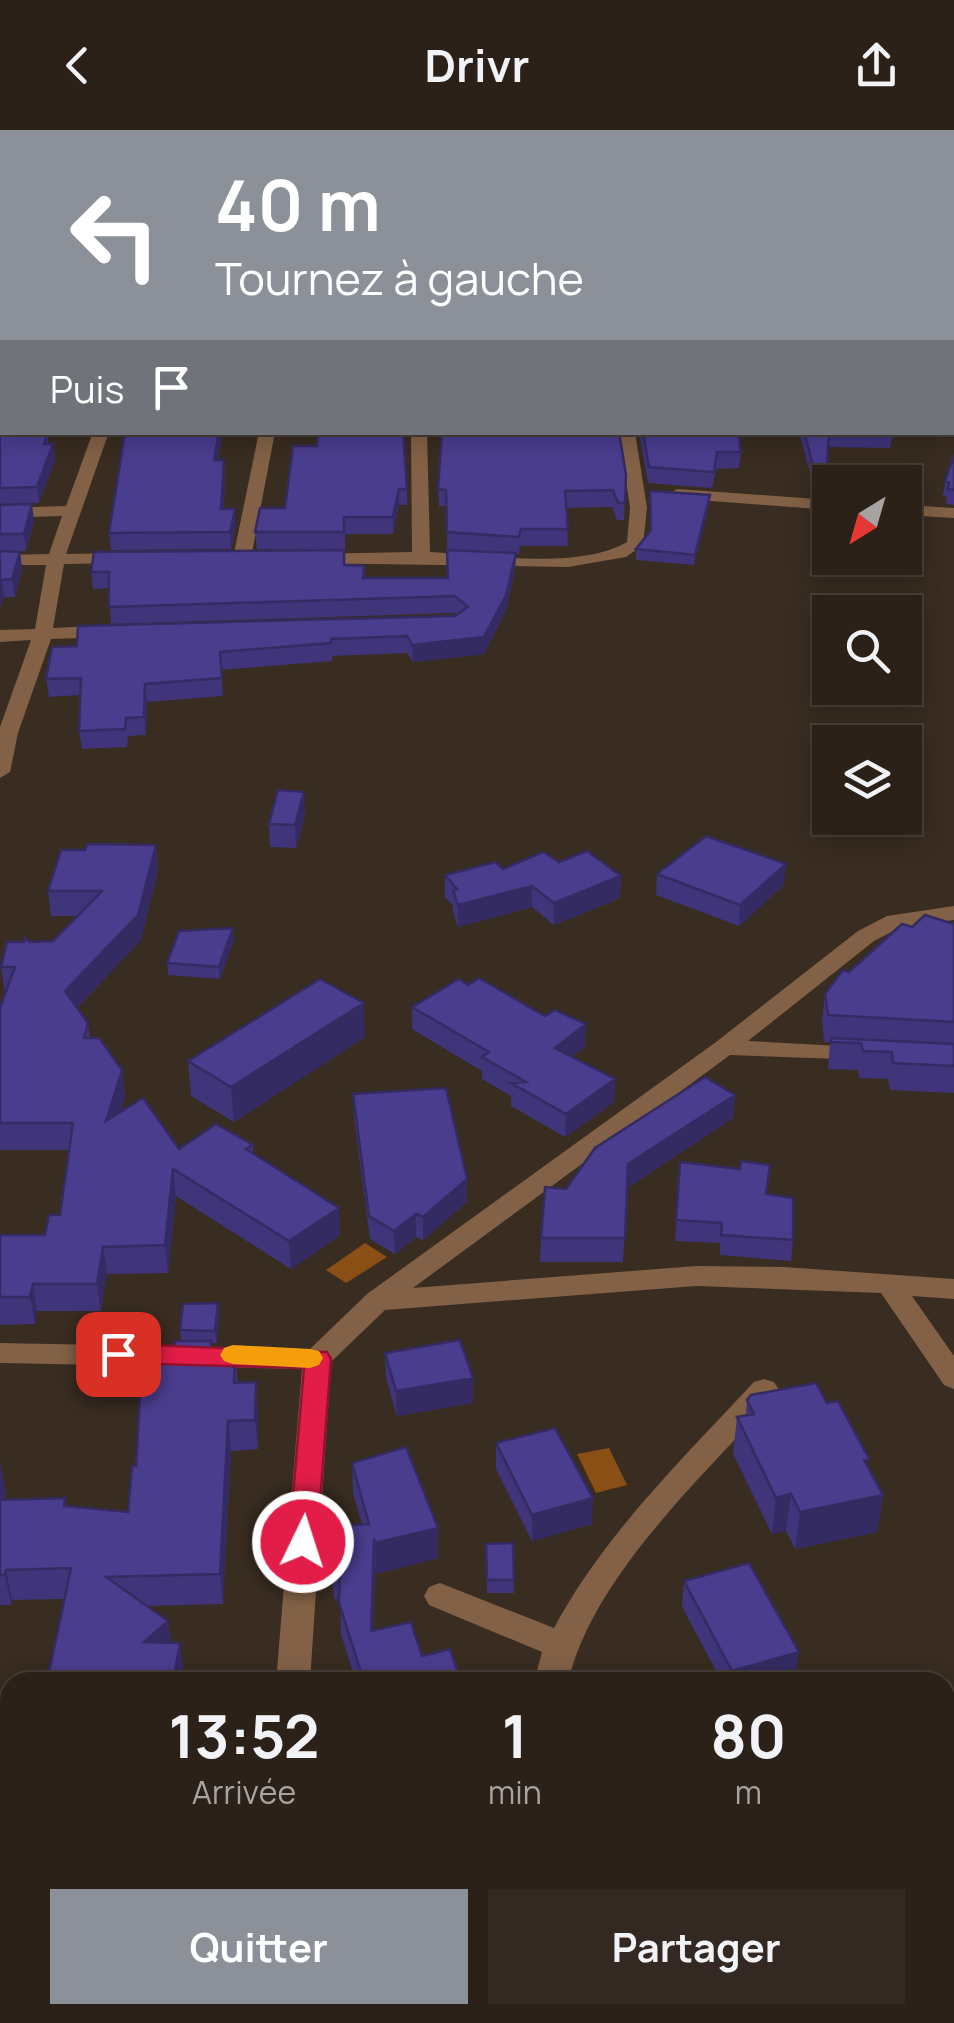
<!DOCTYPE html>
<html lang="fr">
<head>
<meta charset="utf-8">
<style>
  :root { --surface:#2b2119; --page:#332922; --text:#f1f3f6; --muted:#a6a3a2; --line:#473e38; --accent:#8c9099 }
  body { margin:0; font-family:Manrope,sans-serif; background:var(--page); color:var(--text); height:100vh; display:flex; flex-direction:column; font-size:38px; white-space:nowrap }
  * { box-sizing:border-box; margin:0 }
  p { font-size:32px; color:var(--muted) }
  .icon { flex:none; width:55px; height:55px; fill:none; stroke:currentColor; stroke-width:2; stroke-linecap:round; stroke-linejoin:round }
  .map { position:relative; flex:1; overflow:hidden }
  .drawer { position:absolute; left:0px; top:1542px; width:955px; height:352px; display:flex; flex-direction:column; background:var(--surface); border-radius:30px 30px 0 0; box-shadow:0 5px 25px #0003,0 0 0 2px var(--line) }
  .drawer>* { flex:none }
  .top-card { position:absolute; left:0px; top:0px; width:955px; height:305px; box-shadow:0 5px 25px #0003,0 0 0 2px var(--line); background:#8c9099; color:#fff; overflow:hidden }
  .needle { width:65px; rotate:217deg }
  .controls { position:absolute; left:812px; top:335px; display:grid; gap:20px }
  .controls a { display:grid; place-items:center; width:110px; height:110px; border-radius:0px; background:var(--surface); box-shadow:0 5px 25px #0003,0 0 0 2px var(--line); font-size:50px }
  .pin { position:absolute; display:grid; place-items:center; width:85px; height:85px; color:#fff; margin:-42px; border-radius:20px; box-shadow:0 5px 15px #0006 }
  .me { position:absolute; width:110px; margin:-55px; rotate:4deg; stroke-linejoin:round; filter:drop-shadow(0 0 8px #0008) }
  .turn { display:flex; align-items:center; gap:35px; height:210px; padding:0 50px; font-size:45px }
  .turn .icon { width:130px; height:130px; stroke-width:2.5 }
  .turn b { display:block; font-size:70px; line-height:85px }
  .then { display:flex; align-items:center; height:95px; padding:0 50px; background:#0003; gap:20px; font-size:38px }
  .eta { display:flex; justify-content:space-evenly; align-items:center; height:170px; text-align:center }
  .eta b { font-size:60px; font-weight:700; line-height:70px }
  .primary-button { display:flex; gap:20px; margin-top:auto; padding:20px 50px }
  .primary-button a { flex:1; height:115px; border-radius:0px; background:var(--accent); color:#fff; font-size:40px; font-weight:700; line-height:115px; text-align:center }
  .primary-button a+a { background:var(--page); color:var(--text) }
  header { display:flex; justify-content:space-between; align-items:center; height:130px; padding:0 50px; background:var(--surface); font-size:45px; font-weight:700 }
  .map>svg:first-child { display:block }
  .water { fill:#894f15 }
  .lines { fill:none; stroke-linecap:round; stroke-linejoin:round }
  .minor { fill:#826146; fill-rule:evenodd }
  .wall { fill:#40347a }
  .shaded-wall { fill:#342b63 }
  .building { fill:#4a3d8e; stroke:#342b63; stroke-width:2.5 }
  .route { fill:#e11d48; stroke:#92132f; stroke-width:2.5 }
  .slow { fill:#f59e0b }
</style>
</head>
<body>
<header><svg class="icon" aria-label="back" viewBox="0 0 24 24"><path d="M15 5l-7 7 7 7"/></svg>Drivr<svg class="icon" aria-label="share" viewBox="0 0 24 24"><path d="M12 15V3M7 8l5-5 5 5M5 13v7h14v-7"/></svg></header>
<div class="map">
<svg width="954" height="1893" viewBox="0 0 954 1893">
  <rect width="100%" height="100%" fill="#392c21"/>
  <!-- water -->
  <path class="water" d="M365,1113L387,1127L346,1153L326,1140Z
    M609,1318L627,1355L596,1363L577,1324Z"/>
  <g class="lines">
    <!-- minor -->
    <path class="minor" d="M649,0H661L662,2H651Z
      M884,0H896L898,2H886Z
      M0,217H2V225H0Z
      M93,302H109L66,424L125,423L134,428L125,433L64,434L53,498L110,495L119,501L110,507L51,509L18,603L10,642L0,648V597L31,510L0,512V500L35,499L46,435H0V425L49,424L62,386L0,388V378L66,376Z
      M259,302H275L251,428L242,433L233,428Z
      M411,302H427L430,422C484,425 580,440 627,412L630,378L619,302H635L647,378L643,415L626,427L568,437L304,433L301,429L310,424L412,422Z
      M677,359L830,370V380L671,368L669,364Z
      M905,375L954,378V388L905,385Z
      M954,776V790L901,797L874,811L748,911L859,917L871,925L868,930L730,925L413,1158L696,1136L784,1137L954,1149V1169L912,1166L954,1226V1259L944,1255L881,1163L696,1156L385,1180L331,1232L310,1552H276L302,1239L0,1233V1213L310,1219L367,1164L716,912L858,801L887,786Z
      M764,1249L774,1252L779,1260L774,1268C702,1347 593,1447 568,1552H534L542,1522L429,1475L424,1466L429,1457L440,1453L554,1498C603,1406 682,1329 754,1252Z
      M254,1885H292L291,1893H253Z"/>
  </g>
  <!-- wall -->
  <path class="wall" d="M942,0H954V14L952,12V2H944Z
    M0,28H2V200H0Z
    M0,270H2V302H48V314H53L55,330L39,373L0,374Z
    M223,302L218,330H224L225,346L224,379L236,395L231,419L111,420L109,403Z
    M639,302H738L741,322L739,338L716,339L712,358L648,353Z
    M799,302H893L890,318L828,317L825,366L816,365Z
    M317,316L407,359V375H399L393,404H345V419H257L255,402L285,378Z
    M954,325V375L946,374L947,367L943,366L945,351Z
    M626,345L624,390H617L612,377L566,378L568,416H520L519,424H516L515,439L506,481L484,524L413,532L407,523L332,526V531L221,540L223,566L147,572L146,605L128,606L127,617L82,619L79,601L80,565L49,567L46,549L77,516L457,485L455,483L111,494L109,458L93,459L91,442L344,435L364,436L365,448H447L484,422L447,419V376H439L438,359Z
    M0,375L34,391L26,421H8L20,422L22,439L15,467H4L0,478Z
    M709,375L694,435L636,430V419Z
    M305,684L296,718L270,717L269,694Z
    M156,715L158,740L141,810L77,878L88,893L90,908L122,940L125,967L121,982L179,1019L253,1015V1024L339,1078L340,1105L291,1139L176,1066L168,1143L107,1144L101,1181H37L35,1194L0,1195V1105H45L60,1085L69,1020H0V878L5,863L1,837L29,812L53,811L78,786H51L48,761L85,720Z
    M559,732L621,746L620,768L554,795L532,777L458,797L453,782V776L445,767V745Z
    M786,734L783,756L739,796L656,765L657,744Z
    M954,794V963L890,960L888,949L859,948L858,940L828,939L830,912H824L822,890L825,864L849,842L912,797Z
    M234,810L220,849L168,845L167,833Z
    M412,877L585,917L572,927L615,949L614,972L565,1007L511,976V966L482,949V941L412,899Z
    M365,907L234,992L191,966L188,931Z
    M353,964L467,1072L423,1110L416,1107L395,1124L370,1109L354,987Z
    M735,965L733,988L627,1058L623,1132H540L541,1108L566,1059Z
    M680,1032L766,1064L793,1110L791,1131L720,1125V1113L675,1111Z
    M218,1173L219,1186L217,1213H211L213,1226L235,1225L238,1253L258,1282V1319L231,1321L223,1474L147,1476L168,1491L171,1513L184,1544L65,1469L12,1470L11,1475H0V1332L6,1362L5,1369L65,1368L66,1376L128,1382L136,1336L173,1228L181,1211L180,1200Z
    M385,1223L473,1273L397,1286L386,1248Z
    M747,1270L827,1273L868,1336L883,1365L877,1402L795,1419L786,1401L772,1404L733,1324L737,1287L746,1285Z
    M496,1313L592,1394L532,1411L496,1339Z
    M352,1333L438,1398V1428L376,1444L375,1438L373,1501L422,1526L461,1552H356L341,1504L340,1469H334L332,1439L362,1394L353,1363Z
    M513,1413L514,1463H487L486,1414Z
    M684,1451L795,1548L779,1552H722L682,1477Z
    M0,1576H10V1632H0Z
    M0,1809L10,1885H183V1893H0Z
    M548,1885H675L674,1893H551Z
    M804,1885H810L815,1893H802Z"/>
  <!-- shaded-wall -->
  <path class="shaded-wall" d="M219,302H223L215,347L214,330Z
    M53,314L55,330L39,373L37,357Z
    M224,330L225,346L223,396L221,379Z
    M399,359V375L393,404V387Z
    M710,365L709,375L694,435L695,425Z
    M32,374L34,391L26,421L24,404Z
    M235,379L236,395L231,419L230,402Z
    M20,422L22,439L15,467L12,449Z
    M516,423L515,439L506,481L484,524L413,532L412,515L484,507Z
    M2,450L4,467L0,478V454Z
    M145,554L147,572L146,605L144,587Z
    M304,662L305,684L296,718L295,695Z
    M156,715L158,740L141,810L68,887L65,861Z
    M786,734L783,756L739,796L740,775Z
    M621,746L620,768L554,795V773Z
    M532,756V777L458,797V775Z
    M233,798L234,810L220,849L219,837Z
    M364,873L365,907L234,992L231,957Z
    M586,894L585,917L554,940L555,918Z
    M122,940L125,967L110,1018L106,991Z
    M615,949L614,972L565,1007L566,984Z
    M735,965L733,988L627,1058L628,1034Z
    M173,1039L176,1066L168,1143L165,1115Z
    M467,1049V1072L423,1110V1087Z
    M339,1078L340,1105L291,1139L289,1111Z
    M416,1084V1107L395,1124L394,1101Z
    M103,1117L107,1144L101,1181L97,1154Z
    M33,1154L37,1181L35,1194L30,1167Z
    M218,1173L219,1186L217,1213L215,1201Z
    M473,1248V1273L397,1286L396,1261Z
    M256,1252L258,1282V1319L255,1290Z
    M228,1291L231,1321L223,1474L220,1444Z
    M0,1332L6,1362L1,1400L0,1396Z
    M791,1364L786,1401L772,1404L776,1368Z
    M883,1365L877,1402L795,1419L800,1382Z
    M593,1368L592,1394L532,1411V1385Z
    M438,1398V1428L376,1444L375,1413Z
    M374,1408L375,1438L372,1532L371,1501Z
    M6,1440L12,1470L11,1475L5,1445Z
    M168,1491L172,1521L144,1512Z
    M180,1513L184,1544L182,1552H173Z
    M799,1522L795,1548L779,1552H731L732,1541Z
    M177,1885H183V1893H176Z
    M666,1885H675L674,1893H642Z"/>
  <!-- building -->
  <path class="building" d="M0,0H200L199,2H233H2V14H0Z
    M264,0H644V2H263Z
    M672,0H868L870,2H673Z
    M0,28H2V57H0Z
    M952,40H954V63H952Z
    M0,70H2V185H0Z
    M952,77H954V179H952Z
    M2,278V302H41L47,306L44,314H53L37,357L0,358V280Z
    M125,302H219L214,330H224L221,379H235L230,402L109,403Z
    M318,302H403L407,359H399L393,387H344V402H255L260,378H285L293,316H317Z
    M442,302H619L626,345L625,373H618L613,360L565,361L568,399H521L519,407L447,402L446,360L438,359Z
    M643,302H738L741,322H717L714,342L649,337Z
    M804,302H829L826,350H817Z
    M954,325V360L948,359L949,352L945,351Z
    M650,361L710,365L695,425L636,419L651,400Z
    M32,374L24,404H0V375Z
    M344,420V435L364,436L363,448H448L447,420L516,423L506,465L484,507L412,515L407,506L331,509V513L220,522L222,548L145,554L144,587L126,588L125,599L79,601L81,548L46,549L52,517L77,516L78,496L455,486L468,477L455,466L109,477V442H91L94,422Z
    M0,421L20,422L12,449L2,450L0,454Z
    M278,660L304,662L295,695L269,694Z
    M706,706L786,734L740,775L657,744Z
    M87,714L156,715L138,785L65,861L88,893L84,908H99L122,940L106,991L143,968L179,1019L216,994L253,1015L246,1019L339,1078L289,1111L173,1039L165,1115L103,1117L97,1154H33L30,1167H0V1105H45L49,1085H60L73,993H0V878L15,837H1L7,812H24L25,807L29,812L53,811L102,761H48L61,720H85Z
    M587,721L621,746L554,773L532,756L458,775L453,760L457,759L445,745L496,732L503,739L543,722L559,732Z
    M925,785L954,794V892L828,885L825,864L843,840L849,842L902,794L912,797Z
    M233,798L219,837L167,833L179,801Z
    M479,848L545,886L555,880L586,894L555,918L615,949L566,984L511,953L526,952L482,927L489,922L412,877L459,849L468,855Z
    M320,849L364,873L231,957L188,931Z
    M831,908L954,914V936L893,933L892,922L863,921L861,913L831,912Z
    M705,947L735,965L628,1034L625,1108H541L545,1057L566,1059L595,1018Z
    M446,958L467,1049L423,1087L416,1084L394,1101L369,1086L353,964Z
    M741,1031L770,1035L766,1064L793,1068V1110L721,1105L722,1093L676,1090L680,1032L740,1039Z
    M218,1173L215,1201L180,1200L183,1174Z
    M460,1210L473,1248L396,1261L385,1223Z
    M175,1211H211L210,1227L235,1225L234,1253L256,1252L255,1290L228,1291L220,1444L106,1447L168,1491L144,1512L180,1513L173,1552H47L71,1438L6,1440L5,1445H0V1370L65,1368L64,1376L128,1382L132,1336H136L142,1230L173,1228Z
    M816,1253L827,1273L838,1271L869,1329L864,1330L883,1365L800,1382L791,1364L776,1368L737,1287L754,1284L747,1270L751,1265Z
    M555,1298L593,1368L532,1385L496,1313Z
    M406,1317L438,1398L375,1413L374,1408L371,1501L411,1492L422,1526L450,1519L461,1552H364L339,1473L340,1438L332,1439L331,1396L369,1394L352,1333Z
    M513,1413L514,1450H487L486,1414Z
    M749,1433L799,1522L732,1541L684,1451Z
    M0,1576H10V1601L0,1602Z
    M0,1809H10V1885H177L176,1893H49L0,1890Z
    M316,1885H385L384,1893H315Z
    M564,1885H666L642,1893H567Z
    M810,1885H891L896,1893H815Z
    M484,1888L485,1893H467Z"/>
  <!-- route -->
  <path class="route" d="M118,1214L327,1222L331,1229L317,1412L313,1419L303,1423L293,1419L289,1412L304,1238L118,1233L108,1230L105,1224L108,1217Z"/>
  <!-- slow -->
  <path class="slow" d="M233,1215L310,1219L319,1221L323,1228L319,1235L310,1238L233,1234L224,1231L220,1225L224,1218Z"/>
</svg>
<div class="controls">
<a><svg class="needle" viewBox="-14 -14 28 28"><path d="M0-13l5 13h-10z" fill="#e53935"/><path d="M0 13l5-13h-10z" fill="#a6a3a2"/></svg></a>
<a><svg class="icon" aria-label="search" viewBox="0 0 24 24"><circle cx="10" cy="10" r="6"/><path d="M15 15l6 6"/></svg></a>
<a><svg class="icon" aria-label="layers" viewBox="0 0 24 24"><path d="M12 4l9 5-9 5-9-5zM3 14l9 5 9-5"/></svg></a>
</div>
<div class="pin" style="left:118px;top:1224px;background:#d93025"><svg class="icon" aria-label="arrive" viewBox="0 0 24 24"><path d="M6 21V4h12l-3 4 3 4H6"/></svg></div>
<svg class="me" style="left:303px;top:1412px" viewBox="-20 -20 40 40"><circle r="17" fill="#e11d48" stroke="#fff" stroke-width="3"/><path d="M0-11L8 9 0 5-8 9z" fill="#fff"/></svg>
<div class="top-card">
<div class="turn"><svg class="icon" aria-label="left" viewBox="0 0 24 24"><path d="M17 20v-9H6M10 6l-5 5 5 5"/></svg><div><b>40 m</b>Tournez à gauche</div></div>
<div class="then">Puis<svg class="icon" aria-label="arrive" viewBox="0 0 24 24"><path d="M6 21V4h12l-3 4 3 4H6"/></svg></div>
</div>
<section class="drawer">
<div class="eta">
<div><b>13:52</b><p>Arrivée</p></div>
<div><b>1</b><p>min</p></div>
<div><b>80</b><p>m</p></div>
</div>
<div class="primary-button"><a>Quitter</a><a>Partager</a></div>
</section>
</div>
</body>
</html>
